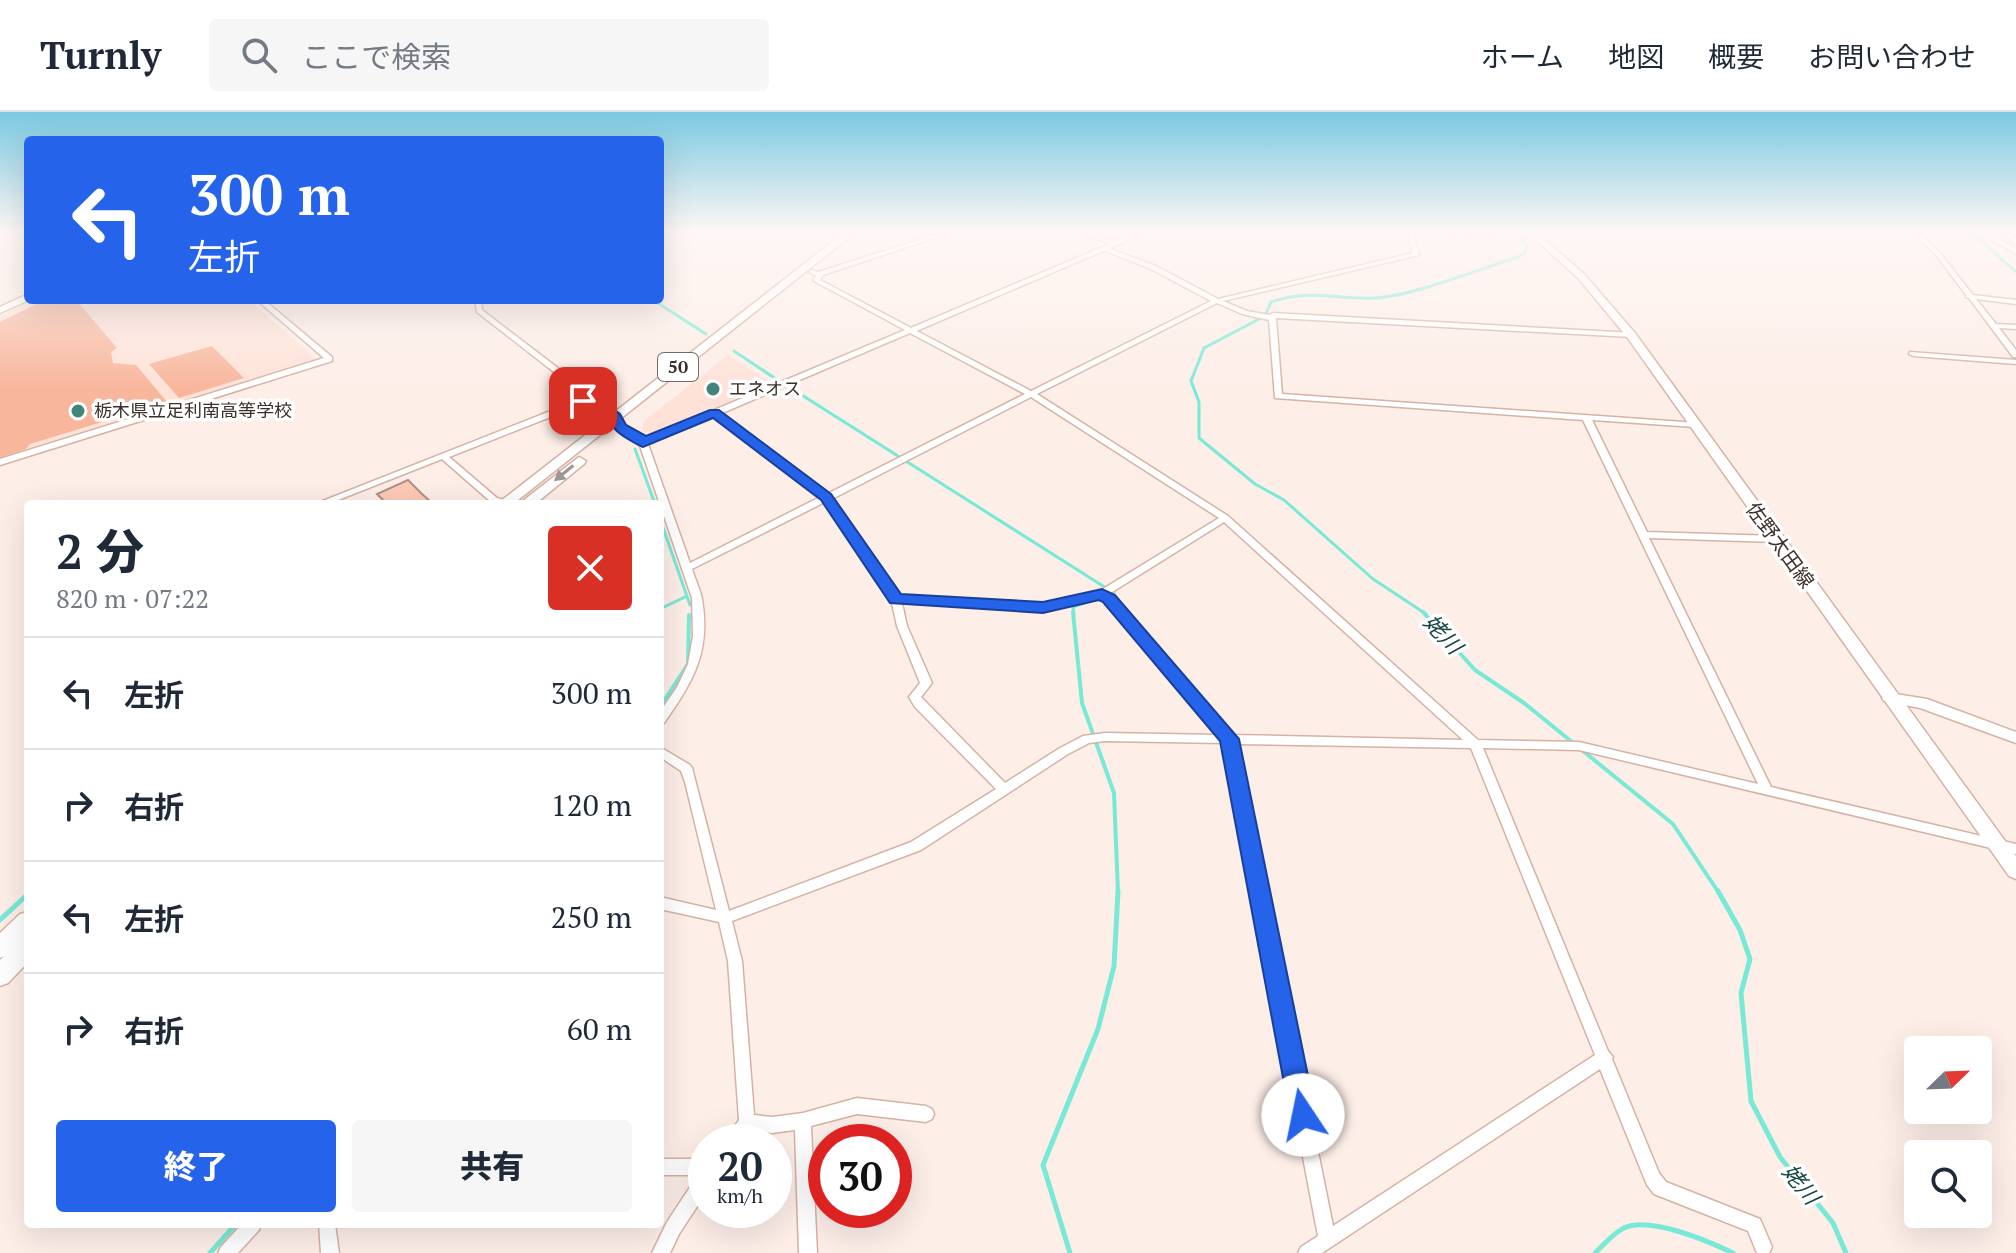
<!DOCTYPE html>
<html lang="ja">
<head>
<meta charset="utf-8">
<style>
  :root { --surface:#fff; --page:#f6f6f7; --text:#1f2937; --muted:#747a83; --line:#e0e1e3; --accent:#2563eb }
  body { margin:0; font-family:"PT Serif","Noto Sans JP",serif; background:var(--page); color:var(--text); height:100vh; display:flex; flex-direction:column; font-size:30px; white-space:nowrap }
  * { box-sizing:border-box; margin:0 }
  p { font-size:26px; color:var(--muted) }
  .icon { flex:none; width:44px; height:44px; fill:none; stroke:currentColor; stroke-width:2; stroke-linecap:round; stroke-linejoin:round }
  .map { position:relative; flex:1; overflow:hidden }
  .details { position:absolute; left:24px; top:388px; width:640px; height:728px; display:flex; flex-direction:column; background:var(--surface); border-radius:8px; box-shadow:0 8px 32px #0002 }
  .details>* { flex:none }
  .top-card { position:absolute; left:24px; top:24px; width:640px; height:168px; border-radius:8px; box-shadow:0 8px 32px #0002; background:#2563eb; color:#fff; overflow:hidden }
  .needle { width:52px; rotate:67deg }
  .fabs { position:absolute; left:1904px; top:924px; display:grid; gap:16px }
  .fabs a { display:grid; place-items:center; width:88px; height:88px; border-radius:8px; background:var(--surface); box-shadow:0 8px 32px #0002; font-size:40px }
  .speed { position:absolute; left:688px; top:1012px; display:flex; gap:16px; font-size:40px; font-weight:700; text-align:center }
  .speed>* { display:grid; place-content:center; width:104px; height:104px; border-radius:50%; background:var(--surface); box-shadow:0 8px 32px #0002; line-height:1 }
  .speed small { font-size:20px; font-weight:400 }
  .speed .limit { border:12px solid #d22; background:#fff; color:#111 }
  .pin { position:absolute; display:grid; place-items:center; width:68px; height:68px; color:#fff; margin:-34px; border-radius:16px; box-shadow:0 4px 12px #0006 }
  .me { position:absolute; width:88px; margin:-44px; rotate:349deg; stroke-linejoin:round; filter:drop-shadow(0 0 6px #0008) }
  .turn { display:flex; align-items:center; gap:28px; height:168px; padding:0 32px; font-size:36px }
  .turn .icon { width:104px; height:104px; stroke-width:2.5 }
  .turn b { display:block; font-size:56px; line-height:68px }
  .round { display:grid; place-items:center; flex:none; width:84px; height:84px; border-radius:8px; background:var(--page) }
  .summary { display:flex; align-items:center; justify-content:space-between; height:136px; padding:0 32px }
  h1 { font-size:48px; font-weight:800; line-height:60px }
  .action { display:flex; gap:16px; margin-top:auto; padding:16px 32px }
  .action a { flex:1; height:92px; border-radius:8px; background:var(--accent); color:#fff; font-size:32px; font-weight:800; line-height:92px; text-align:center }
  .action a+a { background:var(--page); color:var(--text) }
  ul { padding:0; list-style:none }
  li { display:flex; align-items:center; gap:24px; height:112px; padding:0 32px; border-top:2px solid var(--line) }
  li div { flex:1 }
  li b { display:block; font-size:30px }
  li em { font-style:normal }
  header { display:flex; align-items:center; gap:48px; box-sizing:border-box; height:112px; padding:0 40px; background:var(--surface); border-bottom:2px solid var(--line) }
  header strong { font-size:38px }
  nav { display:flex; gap:44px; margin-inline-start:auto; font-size:28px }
  .search { width:560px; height:72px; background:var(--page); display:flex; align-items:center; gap:20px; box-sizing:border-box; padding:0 28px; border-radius:8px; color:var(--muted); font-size:30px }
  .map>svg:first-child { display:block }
  .built { fill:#fee2d8 }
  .green { fill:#f8b69c }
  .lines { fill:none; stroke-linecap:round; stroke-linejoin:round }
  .stream-far2 { stroke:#79e9d7; stroke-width:3 }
  .stream-far1 { stroke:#79e9d7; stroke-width:4 }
  .stream { stroke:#79e9d7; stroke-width:5 }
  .building { fill:#fdcab6; stroke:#b29083; stroke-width:2 }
  .minor-casing { stroke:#d6b2a4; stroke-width:3 }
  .tertiary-casing { stroke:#d6b2a4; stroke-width:3 }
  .secondary-casing { stroke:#d6b2a4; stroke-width:3 }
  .trunk-casing { stroke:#d6b2a4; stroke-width:3 }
  .minor { fill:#fff; fill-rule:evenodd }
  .tertiary { fill:#fff; fill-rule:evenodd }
  .secondary { fill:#fff; fill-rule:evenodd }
  .trunk { fill:#fff; fill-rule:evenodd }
  .oneway { fill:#9e9694 }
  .route { fill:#2563eb; stroke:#184099; stroke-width:2 }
  .poi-dot { fill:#41857a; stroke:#fff; stroke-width:3 }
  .labels { text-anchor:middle; stroke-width:7; stroke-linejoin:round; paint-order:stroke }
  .shield { fill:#fff; stroke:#766d68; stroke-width:2 }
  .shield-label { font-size:18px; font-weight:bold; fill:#3c2e28 }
  .far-poi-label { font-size:18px; fill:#3c2e28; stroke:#fff; text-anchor:start }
  .street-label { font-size:20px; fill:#3c2e28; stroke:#fff }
  .water-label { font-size:22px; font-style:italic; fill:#144740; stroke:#fff }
</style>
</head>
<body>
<header>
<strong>Turnly</strong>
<div class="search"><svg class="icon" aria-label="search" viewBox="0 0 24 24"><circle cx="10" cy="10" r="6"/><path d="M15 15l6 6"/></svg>ここで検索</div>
<nav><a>ホーム</a><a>地図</a><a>概要</a><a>お問い合わせ</a></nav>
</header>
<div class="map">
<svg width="2016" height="1141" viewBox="0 0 2016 1141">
  <rect width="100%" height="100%" fill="#fdeee8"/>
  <!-- built -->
  <path class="built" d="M34,188H249L315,246L312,250L0,348V204Z
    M728,243L773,272L654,321L642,320L644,309Z"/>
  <!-- green -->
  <path class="green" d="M45,188H76L117,236L111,240L113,251L136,253L167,290L30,332L26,337L0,346V210Z
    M212,234L244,266L179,286L149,252Z"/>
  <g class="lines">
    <!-- stream-far2 -->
    <path class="stream-far2" d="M1970,119L2016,160
      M653,188L706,222
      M734,239L779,269
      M786,273L1114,481L1073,495L1074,502
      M635,337L655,392
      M660,407L690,493
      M660,497L687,484
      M1426,502L1373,467L1284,388L1255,372L1199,326V290L1191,269L1204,236L1265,204L1271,190C1313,176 1334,188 1375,186C1412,184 1480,157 1518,145L1525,141L1527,133L1517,119"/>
    <!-- stream-far1 -->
    <path class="stream-far1" d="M1073,500L1082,591L1114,681L1118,781
      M1423,500L1475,558L1524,591L1673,712L1719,781
      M660,595L688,552L689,503"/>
    <!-- stream -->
    <path class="stream" d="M1718,779L1740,818L1750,847L1741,881L1751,989L1780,1045L1833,1111L1846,1141
      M0,808L28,782
      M210,1141L236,1112
      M1070,1141L1043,1053L1098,917L1114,854L1118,779
      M1595,1141C1604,1133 1613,1121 1624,1116C1650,1104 1708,1129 1733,1141"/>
  </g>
  <!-- building -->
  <path class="building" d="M408,368L421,381L433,392H387L377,382Z"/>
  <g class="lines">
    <!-- minor casing -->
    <g class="minor-casing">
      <path id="minor" d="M947,119H955L823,163L820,168L1031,279L1211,189L1151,157L1103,138V136L1105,135L1156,154L1218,187L1413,141L1407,119H1413L1419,143L1223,189L1247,199L1269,203L1273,201L1634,221L1635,223L1631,225L1276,206L1282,282L1698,311V315H1695L1592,308L1647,420L1776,424L1781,427L1776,430L1649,426L1771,675L2016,732V742L1579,638L1483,636L1608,939L1613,945L1612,947L1659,1061L1666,1070L1760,1107L1772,1135L1769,1141H1757L1748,1119L1654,1082L1647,1073L1600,957L1322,1141H1298L1301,1135L1318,1124L1224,631L1105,629L1089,631L1068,642L921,738L732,809L742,849L754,1003L772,1005L803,1001L857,986L926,994L932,997L934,1002L932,1007L926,1010L857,1002L811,1014L817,1141H799L795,1018L772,1021L751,1018L742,1030H724L739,1008L728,849L719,810L660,797V785L716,798L685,670L681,659L660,645V635L690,653L692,656L729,799L911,730L996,677L915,595L909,585L920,571L897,514L891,487L825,390L692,457C695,467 700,477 702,487C711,540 693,570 664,611L660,612V600L677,575L688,552L693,524L692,486L639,331L637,328L617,317L611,305L591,289L449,345L497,386L508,389L509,392L491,390L442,347L328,392H315L586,285L477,200L475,188H481L482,198L618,302L623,314L643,324L645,327L905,218L814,169L813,168L816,164L809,160L812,158L818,160ZM1217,191L1242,202L1269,208L1275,286L1583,308L1758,672L1579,630L1478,628L1228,404L1037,282ZM910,221L1025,282L827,382L720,302ZM1031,285L1219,406L1098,480L1076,486L1043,493L899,484L832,387ZM713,304L820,385L690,451L648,332ZM1224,410L1463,628L1232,623L1109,482ZM1101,486L1105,488L1219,623L1105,621L1083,624L1060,636L1005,671L921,585L932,571L907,514L902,491L1043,499ZM1236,632L1471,636L1595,943L1333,1114Z
        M1068,119H1077L1121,131L1118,133Z
        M1911,119H1917L1940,141L1973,183L2016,188V192L1976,187L1996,212L2016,213V217L1999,216L2016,238V245H2013L1969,186L1966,185V183L1936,143Z
        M2001,119H2007L2016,127V132Z
        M257,188H264L332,245V249L0,353V347L324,246Z
        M1910,240L2016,248V252L1913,244L1909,242Z
        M660,1047H706V1081L679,1122L670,1141H652L667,1110L698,1063H660Z
        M242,1112H261L259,1118L238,1141H218L221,1135Z
        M319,1112H335L339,1141H321Z"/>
    </g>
    <!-- tertiary casing -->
    <g class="tertiary-casing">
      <path id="tertiary" d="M1140,119H1150L914,220L906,218Z
        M1421,119H1507L1486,123L1425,121Z
        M1976,119H1985L2016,137V142Z
        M28,182L29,188L0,201V195Z
        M1889,581L1927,587L2016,620V631L1920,596L1884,589L1882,586Z"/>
    </g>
    <!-- secondary casing -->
    <g class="secondary-casing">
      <path id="secondary" d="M1526,119H1535L1584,162L1635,221L2016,744V767L2009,764L1627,225L1578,166Z"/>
    </g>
    <!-- trunk casing -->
    <g class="trunk-casing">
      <path id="trunk" d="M846,119H857L513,392H497Z
        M579,345L586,349L584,352L535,392H519Z
        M28,800V823L25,826L28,825V850L8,871L0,874V848L4,844L0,846V821L20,802Z"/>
    </g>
    <!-- minor -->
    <use href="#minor" class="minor"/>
    <!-- tertiary -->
    <use href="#tertiary" class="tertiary"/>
    <!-- secondary -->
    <use href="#secondary" class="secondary"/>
    <!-- trunk -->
    <use href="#trunk" class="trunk"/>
  </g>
  <!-- one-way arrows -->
  <defs><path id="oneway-solid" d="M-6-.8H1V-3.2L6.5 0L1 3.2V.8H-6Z" transform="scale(2)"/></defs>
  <use class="oneway" href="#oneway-solid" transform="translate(564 361) rotate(141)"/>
  <!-- sky -->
  <linearGradient id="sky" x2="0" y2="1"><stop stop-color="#7bc9e1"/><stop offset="0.43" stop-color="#fef7f5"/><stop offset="1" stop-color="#fef7f5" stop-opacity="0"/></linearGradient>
  <rect width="2016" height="278" fill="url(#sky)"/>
  <!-- route -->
  <path class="route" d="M586,284H595L620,302L626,313L646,324L710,298H719L831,382L901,482L1043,490L1102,477L1115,483L1239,627L1316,1003L1312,1012L1303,1015L1293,1012L1290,1003L1220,629L1103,490L1099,488L1043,501L890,491L821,388L713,306L643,335C636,332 620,323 615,317C600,301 603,295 578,292V287Z"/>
  <!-- markers -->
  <g class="poi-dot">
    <circle cx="713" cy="277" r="8"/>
    <circle cx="78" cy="299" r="8"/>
  </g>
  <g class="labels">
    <!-- shield labels -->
    <rect class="shield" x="658" y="241" width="40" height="28" rx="6"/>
    <g class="shield-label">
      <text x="678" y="261">50</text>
    </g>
    <!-- far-poi labels -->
    <g class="far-poi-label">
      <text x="729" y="283">エネオス</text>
      <text x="94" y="305">栃木県立足利南高等学校</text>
    </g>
    <!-- street labels -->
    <g class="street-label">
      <text transform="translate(1780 433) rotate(54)" y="7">佐野太田線</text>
    </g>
    <!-- water labels -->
    <g class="water-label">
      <text transform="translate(1443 522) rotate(47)" y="8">姥川</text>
      <text transform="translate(1801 1072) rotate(51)" y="8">姥川</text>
    </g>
  </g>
</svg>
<div class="fabs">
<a><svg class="needle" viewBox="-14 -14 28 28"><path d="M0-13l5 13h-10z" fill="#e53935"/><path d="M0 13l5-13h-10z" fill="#747a83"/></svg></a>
<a><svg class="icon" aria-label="search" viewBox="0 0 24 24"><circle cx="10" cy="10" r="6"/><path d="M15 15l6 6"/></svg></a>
</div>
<div class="speed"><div>20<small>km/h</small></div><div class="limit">30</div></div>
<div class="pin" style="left:583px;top:289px;background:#d93025"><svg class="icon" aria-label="arrive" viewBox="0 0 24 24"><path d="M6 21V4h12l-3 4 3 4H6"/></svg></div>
<svg class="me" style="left:1303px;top:1003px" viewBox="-20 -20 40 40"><circle r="19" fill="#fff"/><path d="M0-13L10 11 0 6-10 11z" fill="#2563eb"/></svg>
<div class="top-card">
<div class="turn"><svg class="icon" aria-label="left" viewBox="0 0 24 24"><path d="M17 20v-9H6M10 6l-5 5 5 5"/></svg><div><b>300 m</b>左折</div></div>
</div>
<section class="details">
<div class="summary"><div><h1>2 分</h1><p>820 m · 07:22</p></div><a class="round" style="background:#d93025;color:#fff"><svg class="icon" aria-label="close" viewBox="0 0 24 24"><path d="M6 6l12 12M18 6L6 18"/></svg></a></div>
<ul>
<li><svg class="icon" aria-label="left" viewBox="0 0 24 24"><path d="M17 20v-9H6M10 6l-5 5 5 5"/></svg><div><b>左折</b></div><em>300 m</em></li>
<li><svg class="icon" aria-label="right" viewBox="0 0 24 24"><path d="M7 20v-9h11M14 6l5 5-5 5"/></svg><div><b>右折</b></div><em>120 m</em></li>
<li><svg class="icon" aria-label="left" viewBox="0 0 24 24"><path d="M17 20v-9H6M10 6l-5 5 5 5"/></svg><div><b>左折</b></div><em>250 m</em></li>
<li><svg class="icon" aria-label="right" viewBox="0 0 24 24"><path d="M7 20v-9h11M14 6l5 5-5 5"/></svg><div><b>右折</b></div><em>60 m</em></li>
</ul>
<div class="action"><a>終了</a><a>共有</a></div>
</section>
</div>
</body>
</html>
